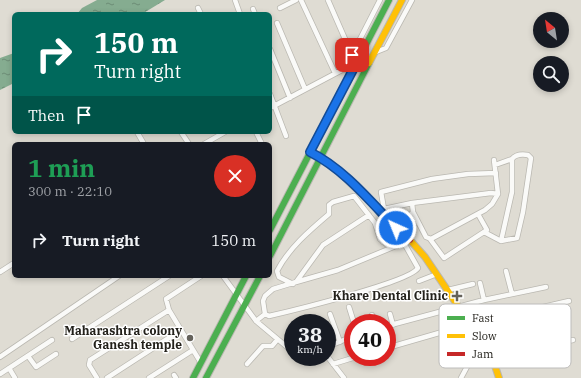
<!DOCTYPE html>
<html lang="en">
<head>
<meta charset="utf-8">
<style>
  :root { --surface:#171b24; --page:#20242c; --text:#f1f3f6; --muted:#9ea1a6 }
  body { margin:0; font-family:"IBM Plex Serif",serif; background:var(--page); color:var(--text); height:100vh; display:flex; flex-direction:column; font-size:15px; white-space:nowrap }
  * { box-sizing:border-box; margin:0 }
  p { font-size:13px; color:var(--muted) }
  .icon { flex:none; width:22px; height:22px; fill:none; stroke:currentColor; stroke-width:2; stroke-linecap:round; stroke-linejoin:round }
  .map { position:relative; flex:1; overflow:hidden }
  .side { position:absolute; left:12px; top:142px; width:260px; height:136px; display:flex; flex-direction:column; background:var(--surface); border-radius:6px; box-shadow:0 2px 6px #0003 }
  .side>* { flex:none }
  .guide { position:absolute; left:12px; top:12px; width:260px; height:122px; border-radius:6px; box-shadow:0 2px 6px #0003; background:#00695c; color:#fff; overflow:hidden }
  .needle { width:26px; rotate:330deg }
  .buttons { position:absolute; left:533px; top:12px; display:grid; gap:8px }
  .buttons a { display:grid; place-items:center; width:36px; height:36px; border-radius:50%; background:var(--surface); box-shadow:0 2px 6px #0003; font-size:20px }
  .speed { position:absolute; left:284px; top:314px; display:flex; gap:8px; font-size:20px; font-weight:700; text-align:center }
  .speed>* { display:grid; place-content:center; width:52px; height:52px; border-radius:50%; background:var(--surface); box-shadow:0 2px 6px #0003; line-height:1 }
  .speed small { font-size:10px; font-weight:400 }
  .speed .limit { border:6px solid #d22; background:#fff; color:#111 }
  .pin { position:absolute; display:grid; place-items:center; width:34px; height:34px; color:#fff; margin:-17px; border-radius:8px; box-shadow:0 2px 6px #0006 }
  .me { position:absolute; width:44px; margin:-22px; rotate:316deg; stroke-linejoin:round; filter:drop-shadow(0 0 3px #0008) }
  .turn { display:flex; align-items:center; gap:14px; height:84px; padding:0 16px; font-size:18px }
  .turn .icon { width:52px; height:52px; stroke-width:2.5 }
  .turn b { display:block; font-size:28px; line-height:34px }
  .then { display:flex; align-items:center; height:38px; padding:0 16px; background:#0003; gap:8px; font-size:15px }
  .round { display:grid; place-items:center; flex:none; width:42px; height:42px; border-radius:21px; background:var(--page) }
  .overview { display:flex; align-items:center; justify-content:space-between; height:68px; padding:0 16px }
  h1 { font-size:24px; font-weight:800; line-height:30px; color:#1e9e55 }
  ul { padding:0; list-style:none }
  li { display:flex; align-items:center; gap:12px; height:60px; padding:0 16px }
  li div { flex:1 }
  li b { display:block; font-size:15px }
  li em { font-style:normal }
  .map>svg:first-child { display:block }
  .water { fill:url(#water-ripples) }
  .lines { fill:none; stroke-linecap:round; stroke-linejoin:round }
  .street-casing { stroke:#bab8b1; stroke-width:6 }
  .fast-casing { stroke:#bab8b1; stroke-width:8 }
  .slow-casing { stroke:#bab8b1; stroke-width:8 }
  .jam-casing { stroke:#bab8b1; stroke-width:8 }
  .street { stroke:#fafaf8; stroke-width:4.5 }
  .fast { stroke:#4caf50; stroke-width:6 }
  .slow { stroke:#ffc107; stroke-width:6 }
  .jam { stroke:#c62828; stroke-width:6 }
  .route-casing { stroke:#114b97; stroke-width:10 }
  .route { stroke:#1a73e8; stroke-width:7 }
  .poi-dot { fill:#65625b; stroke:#fff; stroke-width:1.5 }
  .labels { text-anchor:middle; stroke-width:3; stroke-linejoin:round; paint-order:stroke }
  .poi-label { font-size:12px; font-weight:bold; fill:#23211b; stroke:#fff; text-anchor:end }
  .key { fill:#fff; stroke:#bdbcbb; stroke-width:1 }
  .key-label { font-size:11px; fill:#23211b }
</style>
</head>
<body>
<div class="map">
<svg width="581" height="378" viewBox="0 0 581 378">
  <defs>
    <pattern id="water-ripples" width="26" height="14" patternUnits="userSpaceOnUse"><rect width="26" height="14" fill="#85ac90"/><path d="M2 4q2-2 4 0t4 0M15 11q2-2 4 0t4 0" fill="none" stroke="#6c8c75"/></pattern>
  </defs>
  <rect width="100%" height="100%" fill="#dfdcd3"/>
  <!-- water -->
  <path class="water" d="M97,0H165L142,14H77L82,8Z
    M14,53V83L0,90V58Z"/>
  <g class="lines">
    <!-- street casing -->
    <g class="street-casing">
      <path id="street" d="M235,0L240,14
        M301,0L335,73
        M328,0L356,64
        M198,8L201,14
        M280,8L296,0
        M253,9L255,14
        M277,23L305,89
        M270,49L290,98
        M376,52L386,48L412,0
        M362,53L359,41L380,0
        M270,94L286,136
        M270,108L342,70H353
        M137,132L144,144
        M181,132L189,144
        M256,132L262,144
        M204,144L225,132
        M494,160L498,194
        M495,165L512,159V192L501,241
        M412,203L384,209L381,192L432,179L468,174L496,173
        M484,232L501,241L517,238L523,212L531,158L528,155C522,154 516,154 512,159
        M430,239L444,258L487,230L478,214
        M383,242L413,212L426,237L431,239L485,210L492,204L498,194L491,193L412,203L413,212
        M506,271L512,294
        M0,272L14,263
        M223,276L256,321L293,352
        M419,281L437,274
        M296,282L338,270L391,248
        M480,283L484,300
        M448,290L473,284
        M349,307L354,323
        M265,314L263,301L265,296L273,289L296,282L323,245L369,215
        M330,314L340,342
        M390,314L393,325
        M372,315L374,323
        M256,321L265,314L269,316C291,311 410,282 418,268L404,243L391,248L380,239L375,223L354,196L333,202L329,205V214C309,231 289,248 277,271L279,277L293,284
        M387,326L484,300L546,287
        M72,339L169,276
        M387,348L470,324L569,301
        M327,349L332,345L353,336
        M28,356L36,367L56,354
        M327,356L344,378
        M0,357L119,276
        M305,357H309
        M492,357L573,340
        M201,363L169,310L166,299L201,276
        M247,364L263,346H272L277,340
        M333,364L356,357
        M9,368L15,378
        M0,374L52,340
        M174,375L176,378
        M97,378L89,365L90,360L169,310
        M107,378L181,330
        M149,378L193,350
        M461,378L468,365L490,354"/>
    </g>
    <!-- fast casing -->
    <g class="fast-casing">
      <path id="fast" d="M270,230L389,0
        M270,256L369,63
        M193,378L246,276
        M206,378L260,276"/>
    </g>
    <!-- slow casing -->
    <g class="slow-casing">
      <path id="slow" d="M369,63L402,0
        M410,240L425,257L485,346L492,357L499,378"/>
    </g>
    <!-- jam casing -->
    <g class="jam-casing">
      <path id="jam" d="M311,152L334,167L410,240"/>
    </g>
    <!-- street -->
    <use href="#street" class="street"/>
    <!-- fast -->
    <use href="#fast" class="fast"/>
    <!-- slow -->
    <use href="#slow" class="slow"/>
    <!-- jam -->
    <use href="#jam" class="jam"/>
  </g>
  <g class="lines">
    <!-- route casing -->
    <g class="route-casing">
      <path id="route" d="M352,55L356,64L310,152C344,169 370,201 396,228"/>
    </g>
    <!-- route -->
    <use href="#route" class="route"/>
  </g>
  <!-- markers -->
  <g class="poi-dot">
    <path d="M455 290h4v4h4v4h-4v4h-4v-4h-4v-4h4z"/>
    <circle cx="190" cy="338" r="4"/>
  </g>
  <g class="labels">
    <!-- poi labels -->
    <g class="poi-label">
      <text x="448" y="300">Khare Dental Clinic</text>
      <text x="182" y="335">Maharashtra colony<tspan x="182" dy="14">Ganesh temple</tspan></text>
    </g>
  </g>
  <!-- legend -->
  <rect x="439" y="304" width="132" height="64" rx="6" class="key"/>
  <rect x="447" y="316" width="18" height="4" fill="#4caf50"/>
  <rect x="447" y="334" width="18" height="4" fill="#ffc107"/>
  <rect x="447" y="352" width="18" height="4" fill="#c62828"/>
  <g class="key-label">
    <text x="472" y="322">Fast</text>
    <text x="472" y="340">Slow</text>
    <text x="472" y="358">Jam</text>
  </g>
</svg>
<div class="buttons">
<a><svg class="needle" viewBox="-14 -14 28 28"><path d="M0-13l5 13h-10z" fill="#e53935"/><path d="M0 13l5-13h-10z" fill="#9ea1a6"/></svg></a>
<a><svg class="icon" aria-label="search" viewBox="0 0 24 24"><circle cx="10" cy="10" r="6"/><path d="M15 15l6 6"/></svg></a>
</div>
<div class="speed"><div>38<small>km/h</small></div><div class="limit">40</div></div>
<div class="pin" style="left:352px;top:55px;background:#d93025"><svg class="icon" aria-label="arrive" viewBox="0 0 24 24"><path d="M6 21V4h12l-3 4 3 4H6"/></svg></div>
<svg class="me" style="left:396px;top:228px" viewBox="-20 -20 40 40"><circle r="17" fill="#1a73e8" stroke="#fff" stroke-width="3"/><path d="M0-11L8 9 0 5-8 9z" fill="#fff"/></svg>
<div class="guide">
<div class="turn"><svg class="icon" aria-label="right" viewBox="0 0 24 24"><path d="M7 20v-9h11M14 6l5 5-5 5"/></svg><div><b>150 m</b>Turn right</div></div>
<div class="then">Then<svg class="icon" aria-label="arrive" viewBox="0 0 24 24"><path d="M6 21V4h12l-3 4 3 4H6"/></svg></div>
</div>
<section class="side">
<div class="overview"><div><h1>1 min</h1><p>300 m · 22:10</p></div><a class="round" style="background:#d93025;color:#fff"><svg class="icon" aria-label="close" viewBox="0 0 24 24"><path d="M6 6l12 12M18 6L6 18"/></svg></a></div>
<ul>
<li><svg class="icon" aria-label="right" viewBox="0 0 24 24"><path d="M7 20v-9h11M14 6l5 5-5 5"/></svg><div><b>Turn right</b></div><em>150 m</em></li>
</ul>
</section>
</div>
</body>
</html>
